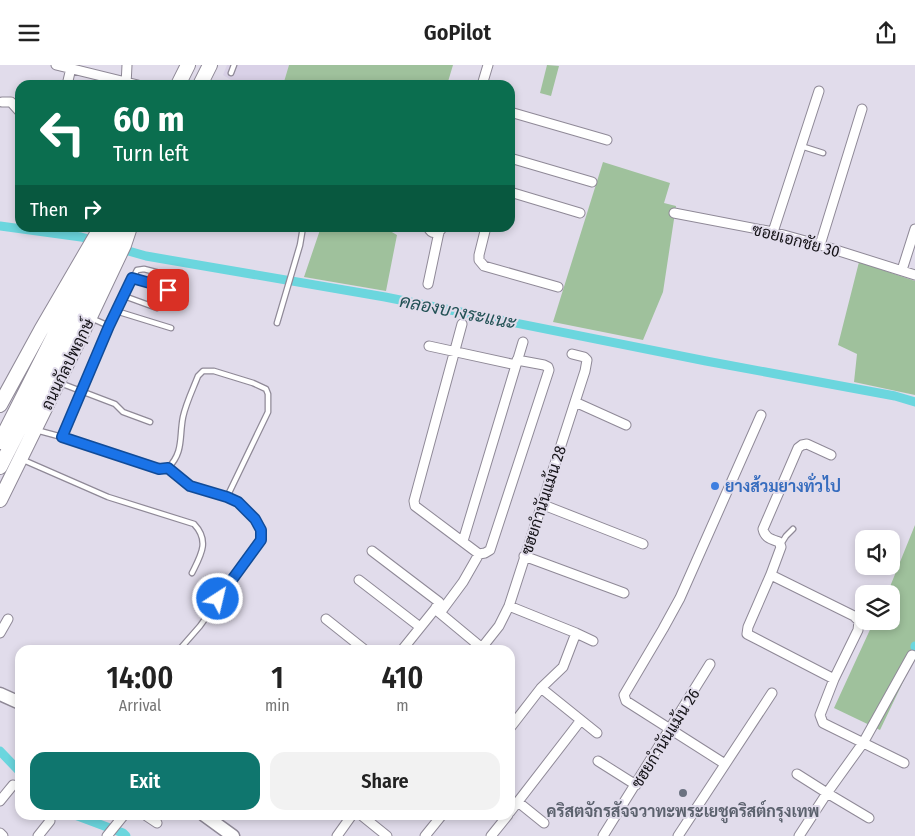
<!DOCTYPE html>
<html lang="en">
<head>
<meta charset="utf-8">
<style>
  :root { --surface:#fff; --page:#f2f2f2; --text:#222; --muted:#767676; --accent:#0f766e }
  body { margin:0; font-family:"Fira Sans Condensed",Sarabun,sans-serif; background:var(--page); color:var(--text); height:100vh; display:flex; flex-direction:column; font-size:19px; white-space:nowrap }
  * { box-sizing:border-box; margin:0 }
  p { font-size:16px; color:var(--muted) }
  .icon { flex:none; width:28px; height:28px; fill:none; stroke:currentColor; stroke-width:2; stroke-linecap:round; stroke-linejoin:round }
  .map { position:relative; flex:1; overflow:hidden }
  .sheet { position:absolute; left:15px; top:580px; width:500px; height:175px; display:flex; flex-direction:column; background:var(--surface); border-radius:15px; box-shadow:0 2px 8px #0003 }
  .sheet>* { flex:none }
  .banner { position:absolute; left:15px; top:15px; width:500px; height:152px; border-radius:15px; box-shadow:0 2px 8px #0003; background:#0b6e4f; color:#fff; overflow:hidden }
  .controls { position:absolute; left:855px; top:465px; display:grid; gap:10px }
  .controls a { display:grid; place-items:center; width:45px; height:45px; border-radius:10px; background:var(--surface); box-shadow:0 2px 8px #0003; font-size:25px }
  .pin { position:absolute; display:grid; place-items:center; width:42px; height:42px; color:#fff; margin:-21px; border-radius:10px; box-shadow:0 2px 8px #0006 }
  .me { position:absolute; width:55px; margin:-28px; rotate:35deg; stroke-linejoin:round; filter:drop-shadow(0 0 4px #0008) }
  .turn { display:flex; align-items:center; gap:18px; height:105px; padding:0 15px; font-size:22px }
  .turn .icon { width:65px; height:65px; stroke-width:2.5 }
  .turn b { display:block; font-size:35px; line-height:42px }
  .then { display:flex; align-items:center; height:48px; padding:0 15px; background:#0003; gap:10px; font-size:19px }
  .eta { display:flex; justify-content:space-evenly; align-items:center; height:85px; text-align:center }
  .eta b { font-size:30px; font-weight:600; line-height:35px }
  .primary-button { display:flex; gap:10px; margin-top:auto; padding:10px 15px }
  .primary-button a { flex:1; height:58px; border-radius:15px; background:var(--accent); color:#fff; font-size:20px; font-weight:600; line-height:58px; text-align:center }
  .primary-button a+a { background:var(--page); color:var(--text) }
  header { display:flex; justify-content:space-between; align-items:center; height:65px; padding:0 15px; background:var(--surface); font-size:22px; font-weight:600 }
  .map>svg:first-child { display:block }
  .built { fill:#d9d1e7 }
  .green { fill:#9fc19c }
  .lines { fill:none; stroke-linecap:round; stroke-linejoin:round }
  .canal { stroke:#6bd6de; stroke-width:9 }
  .lane-casing { stroke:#8f8997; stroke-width:7 }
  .street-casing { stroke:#8f8997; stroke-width:11 }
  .secondary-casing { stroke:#8f8997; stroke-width:15 }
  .primary-casing { stroke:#8f8997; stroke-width:16 }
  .lane { stroke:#fff; stroke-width:4.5 }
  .street { stroke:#fff; stroke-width:9 }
  .secondary { stroke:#fff; stroke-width:12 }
  .primary { stroke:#fff; stroke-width:14 }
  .route-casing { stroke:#114b97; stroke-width:12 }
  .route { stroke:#1a73e8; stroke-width:9 }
  .shop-dot { fill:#3f7fe0; stroke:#e1dceb; stroke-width:2 }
  .worship-dot { fill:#6b7280; stroke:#e1dceb; stroke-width:2 }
  .labels { text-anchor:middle; stroke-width:4; stroke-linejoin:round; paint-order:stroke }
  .street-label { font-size:16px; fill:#141217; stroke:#e1dceb }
  .shop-label { font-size:16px; font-weight:bold; fill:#366cbe; stroke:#e1dceb; text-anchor:start }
  .worship-label { font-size:16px; font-weight:bold; fill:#5b616d; stroke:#e1dceb }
  .water-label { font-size:18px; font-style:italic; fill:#225155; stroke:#e1dceb }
</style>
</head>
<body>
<header><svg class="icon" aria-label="menu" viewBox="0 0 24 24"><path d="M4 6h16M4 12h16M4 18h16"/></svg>GoPilot<svg class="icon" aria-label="share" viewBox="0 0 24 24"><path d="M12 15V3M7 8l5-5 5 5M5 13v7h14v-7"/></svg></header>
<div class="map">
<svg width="915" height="771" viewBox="0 0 915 771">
  <rect width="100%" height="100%" fill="#e1dceb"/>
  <!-- built -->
  <path class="built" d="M227,0H289L283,20H239L223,10Z"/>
  <!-- green -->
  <path class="green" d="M289,0H453L447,20H283Z
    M547,0L559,1L551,31L540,28Z
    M603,97L670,118L664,138L676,141L663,227L643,275L553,257Z
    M321,162L385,163L397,170L386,226L304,212Z
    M859,197L915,216V330L854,317L857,289L838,280Z
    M915,460V592L880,665L834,643L874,556H891V529H887Z"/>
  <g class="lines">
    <!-- canal -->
    <path class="canal" d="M0,161L81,172L96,176
      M118,183L146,191L385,232L706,296L895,331L915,337
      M915,582V581
      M0,686L20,707
      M75,750L123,768L126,771"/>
    <!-- lane casing -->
    <g class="lane-casing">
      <path id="lane" d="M231,8L234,0
        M801,81L823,88
        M156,163V162
        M124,231L157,243L165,240L168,228L166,222L132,213
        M116,246L171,263
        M91,253L109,261L137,205L144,204L179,213
        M277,258L300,180L303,162
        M60,318L115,339L123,347L150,357
        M36,365L62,372L159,404L168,403C184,387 179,372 183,352C186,338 193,324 198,311L203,306H214L253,318L266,324L268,329V347L227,432
        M62,372L109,261
        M21,394L108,432L194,459C210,476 201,490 192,508
        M168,403L190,421L227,432L238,437L255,454L261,465V475L200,561L179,585
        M781,479L786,471L793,464"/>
    </g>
    <!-- street casing -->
    <g class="street-casing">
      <path id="street" d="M56,0L138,20
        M67,20L71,3
        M126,20L127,0
        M482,20L488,0
        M2,37H11L20,47
        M510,47L607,75
        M510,93L592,117
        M510,127L580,148
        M674,148L773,167L820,180L915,210
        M428,162C431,169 438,170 442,163
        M486,162L479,190V195L484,201L558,222
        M773,167L819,26
        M820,180L862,44
        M902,205L915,164
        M428,219L439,167
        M429,281L516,300
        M575,337L626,360
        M831,390L807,379L802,380L798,383L763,464C765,473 771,474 779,477L781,482L771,509L773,511L854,551L859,556L858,565L834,614L820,650L823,658L904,698
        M541,439L643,479
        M463,476L523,277
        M372,486L439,537L435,544L402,585
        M479,489L485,488L490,485L549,305L548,302L544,300L517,295
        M524,491L624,528
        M771,509L748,562L747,569L834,614
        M359,515L420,562
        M509,541L576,568L593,576
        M435,544L482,583
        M440,548L463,517L479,489L415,441L414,436L462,259
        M326,554L365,585
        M0,568L8,554
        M480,585L499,561L509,541L585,306L587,295L584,292L572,289
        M541,623L597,668
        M510,663L541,623L563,602L576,568
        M598,696L636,720
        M725,699L626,636L624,630L663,564L680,533L761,350
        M797,709L827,728L863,678L912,590
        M0,736L13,720
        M518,737L544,758
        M510,747L581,655
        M145,750L157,758
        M361,750L387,771
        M0,768L3,771
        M38,771L50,756
        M107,771L124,750
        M337,771L352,750
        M425,771L442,750
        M491,771L508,750
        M603,771L710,599
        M678,771L772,628
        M799,771L827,728L869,753"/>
    </g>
    <!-- secondary casing -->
    <g class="secondary-casing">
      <path id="secondary" d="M0,629L20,638
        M204,750L233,771"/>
    </g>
    <!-- primary casing -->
    <g class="primary-casing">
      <path id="primary" d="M178,20L188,0
        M200,20L210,0
        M0,340L41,265L101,162
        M0,377L109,162
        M0,402L114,178L123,163
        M0,435L90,252L124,180L130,162"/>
    </g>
    <!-- lane -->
    <use href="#lane" class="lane"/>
    <!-- street -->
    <use href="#street" class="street"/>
    <!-- secondary -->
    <use href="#secondary" class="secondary"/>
    <!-- primary -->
    <use href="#primary" class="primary"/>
  </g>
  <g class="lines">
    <!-- route casing -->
    <g class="route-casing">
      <path id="route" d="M168,225L164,222L132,213L109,261L62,372L159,404L168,403L190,421L227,432L238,437L255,454L261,465V475L218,534"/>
    </g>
    <!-- route -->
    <use href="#route" class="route"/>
  </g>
  <!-- markers -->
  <circle class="shop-dot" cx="715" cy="421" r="5"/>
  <circle class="worship-dot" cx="683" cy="728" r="5"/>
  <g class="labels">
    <!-- street labels -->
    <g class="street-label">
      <text transform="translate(796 175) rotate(15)" y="6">ซอยเอกชัย 30</text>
      <text transform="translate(67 299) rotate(-64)" y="6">ถนนกัลปพฤกษ์</text>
      <text transform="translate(543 435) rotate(-72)" y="6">ซฮยกำนันแม้น 28</text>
      <text transform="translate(665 673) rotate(-58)" y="6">ซฮยกำนันแม้น 26</text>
    </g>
    <!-- shop labels -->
    <g class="shop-label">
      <text x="725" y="427">ยางส้วมยางทั่วไป</text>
    </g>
    <!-- worship labels -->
    <g class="worship-label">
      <text x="683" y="752">คริสตจักรสัจจวาทะพระเยชูคริสต์กรุงเทพ</text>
    </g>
    <!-- water labels -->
    <g class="water-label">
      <text transform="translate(458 247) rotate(11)" y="6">คลองบางระแนะ</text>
    </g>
  </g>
</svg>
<div class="controls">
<a><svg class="icon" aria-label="sound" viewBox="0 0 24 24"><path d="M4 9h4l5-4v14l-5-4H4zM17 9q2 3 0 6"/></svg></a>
<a><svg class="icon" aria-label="layers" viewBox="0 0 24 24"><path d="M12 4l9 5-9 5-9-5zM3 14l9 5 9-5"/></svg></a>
</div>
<div class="pin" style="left:168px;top:225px;background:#d93025"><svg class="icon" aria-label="arrive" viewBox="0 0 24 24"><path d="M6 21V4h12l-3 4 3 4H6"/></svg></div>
<svg class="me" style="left:218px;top:534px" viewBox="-20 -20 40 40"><circle r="17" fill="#1a73e8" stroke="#fff" stroke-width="3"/><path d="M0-11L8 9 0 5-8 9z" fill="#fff"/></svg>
<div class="banner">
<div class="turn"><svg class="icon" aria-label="left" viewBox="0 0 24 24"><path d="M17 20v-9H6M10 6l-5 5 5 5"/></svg><div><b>60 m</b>Turn left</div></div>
<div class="then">Then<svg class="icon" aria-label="right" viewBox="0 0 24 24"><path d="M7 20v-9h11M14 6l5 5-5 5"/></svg></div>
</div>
<section class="sheet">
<div class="eta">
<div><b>14:00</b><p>Arrival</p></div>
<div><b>1</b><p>min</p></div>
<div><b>410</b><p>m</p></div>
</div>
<div class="primary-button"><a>Exit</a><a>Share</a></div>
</section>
</div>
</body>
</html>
